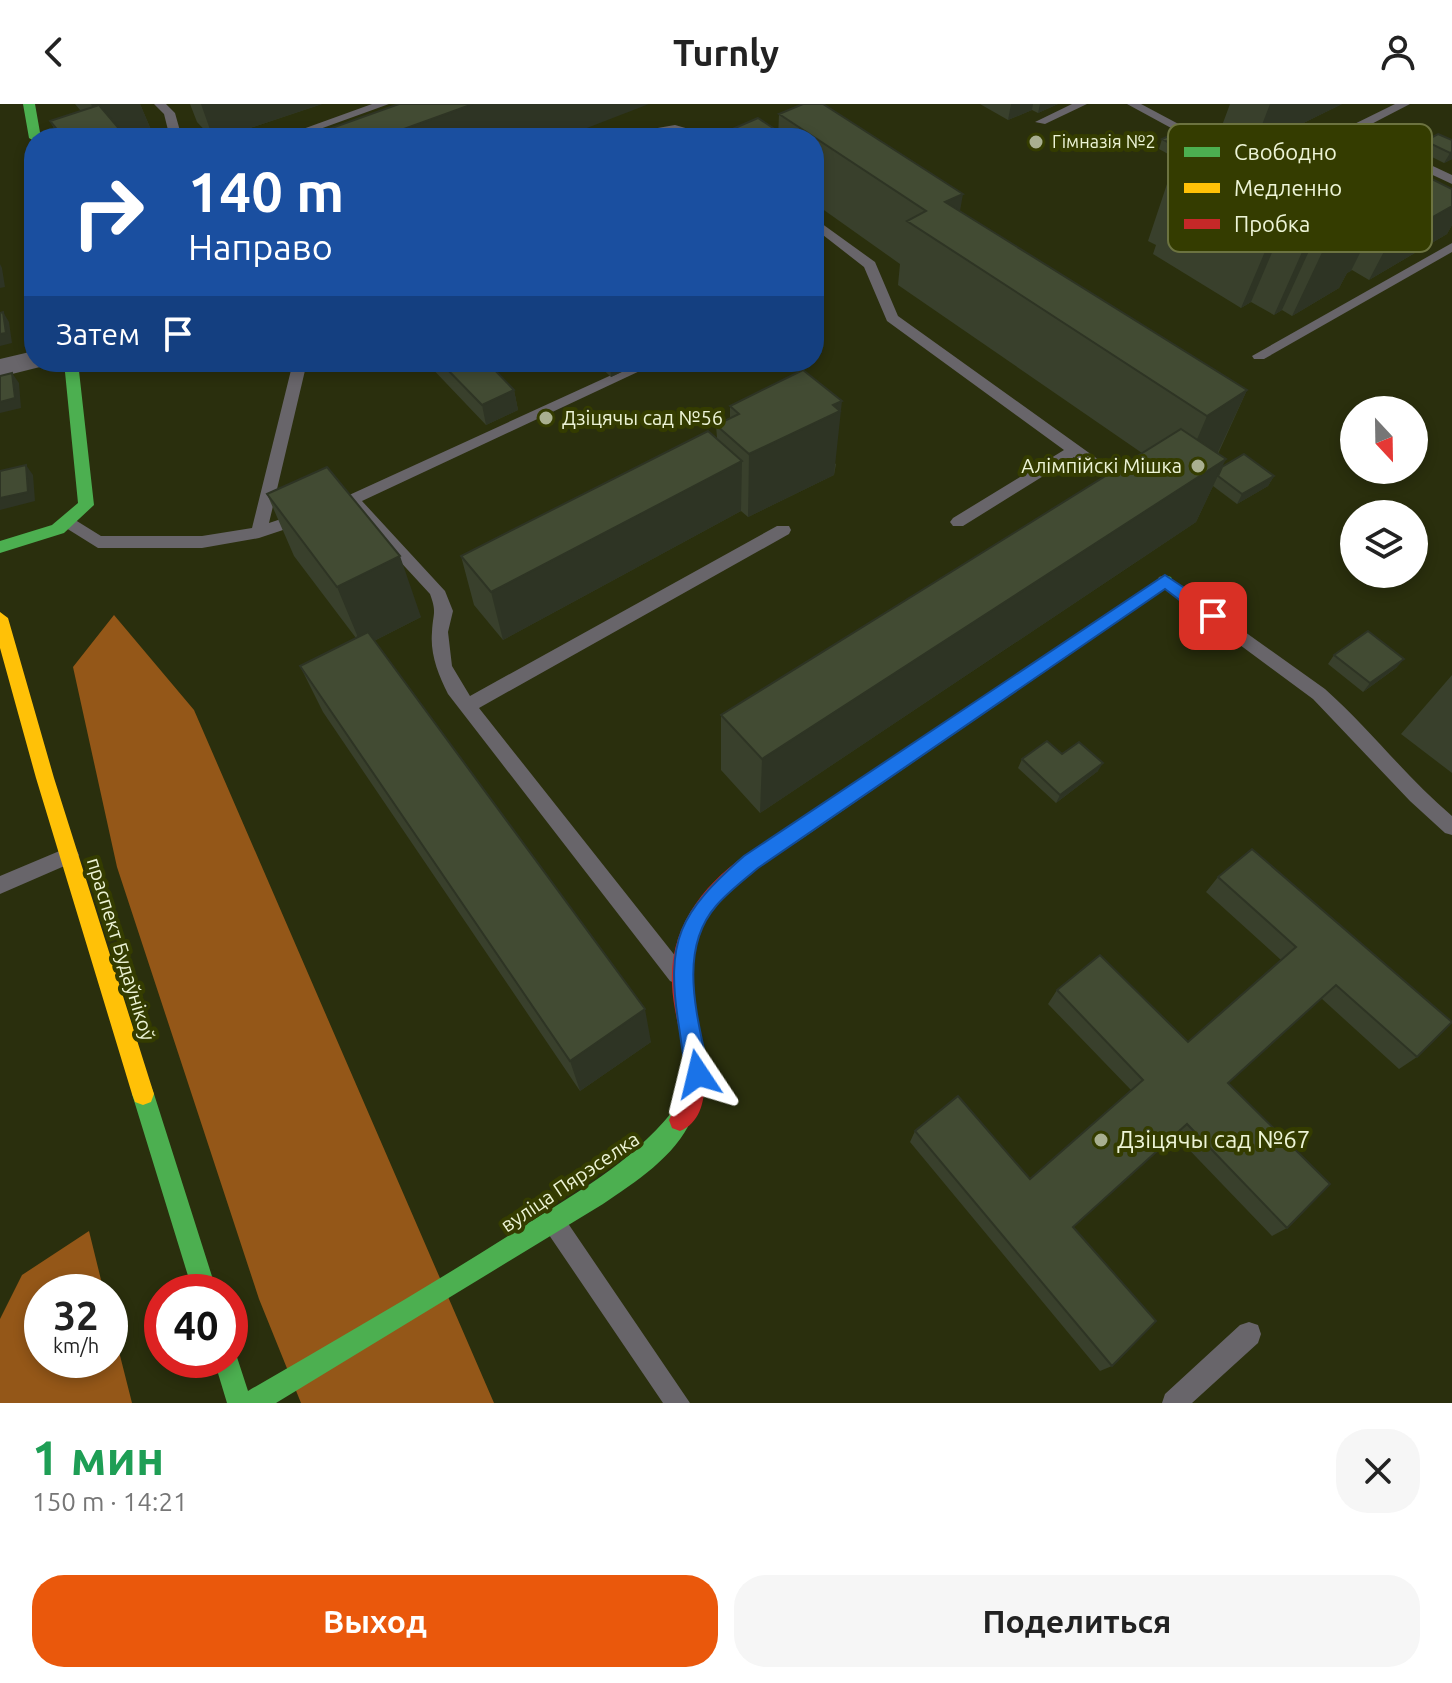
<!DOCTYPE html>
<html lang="ru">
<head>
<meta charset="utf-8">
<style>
  :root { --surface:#fff; --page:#f6f6f6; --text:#222; --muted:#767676; --accent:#ea580c }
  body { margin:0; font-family:Ubuntu,sans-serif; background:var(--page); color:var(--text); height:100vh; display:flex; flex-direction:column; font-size:30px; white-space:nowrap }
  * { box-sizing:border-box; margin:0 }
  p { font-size:26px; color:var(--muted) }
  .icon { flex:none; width:44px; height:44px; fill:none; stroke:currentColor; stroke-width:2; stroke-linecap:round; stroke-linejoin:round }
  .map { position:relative; height:1299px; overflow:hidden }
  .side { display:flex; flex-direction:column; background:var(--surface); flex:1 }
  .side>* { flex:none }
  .banner { position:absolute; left:24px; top:24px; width:800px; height:244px; border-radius:32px; box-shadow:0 4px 12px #0003; background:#1a4fa0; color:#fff; overflow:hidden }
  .needle { width:52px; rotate:158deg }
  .buttons { position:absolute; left:1340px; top:292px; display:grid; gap:16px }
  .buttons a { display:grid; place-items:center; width:88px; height:88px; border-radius:50%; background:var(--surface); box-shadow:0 4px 12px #0003; font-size:40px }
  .speed { position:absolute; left:24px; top:1170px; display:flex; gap:16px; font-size:40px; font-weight:700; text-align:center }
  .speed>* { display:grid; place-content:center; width:104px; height:104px; border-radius:50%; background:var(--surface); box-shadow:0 4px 12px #0003; line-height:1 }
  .speed small { font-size:20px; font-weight:400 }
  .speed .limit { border:12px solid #d22; background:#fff; color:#111 }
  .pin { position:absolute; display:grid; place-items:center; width:68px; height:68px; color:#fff; margin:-34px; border-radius:16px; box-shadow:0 4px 12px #0006 }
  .me { position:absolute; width:88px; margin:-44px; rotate:350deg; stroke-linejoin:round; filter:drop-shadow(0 0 6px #0008) }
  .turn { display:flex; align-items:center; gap:28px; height:168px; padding:0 32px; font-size:36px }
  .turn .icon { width:104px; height:104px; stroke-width:2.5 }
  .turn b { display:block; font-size:56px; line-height:68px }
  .then { display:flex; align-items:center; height:76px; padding:0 32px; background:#0003; gap:16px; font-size:30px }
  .round { display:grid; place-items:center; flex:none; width:84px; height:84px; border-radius:32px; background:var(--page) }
  .summary { display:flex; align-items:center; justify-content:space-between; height:136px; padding:0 32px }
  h1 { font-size:48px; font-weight:600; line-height:60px; color:#1e9e55 }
  .cta { display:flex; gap:16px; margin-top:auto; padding:16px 32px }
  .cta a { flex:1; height:92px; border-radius:32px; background:var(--accent); color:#fff; font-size:32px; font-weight:600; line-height:92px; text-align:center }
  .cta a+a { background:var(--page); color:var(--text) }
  header { display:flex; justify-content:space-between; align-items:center; height:104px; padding:0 32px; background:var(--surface); font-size:36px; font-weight:600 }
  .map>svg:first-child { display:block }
  .forest { fill:#945718 }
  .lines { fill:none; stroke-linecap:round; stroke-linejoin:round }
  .lane { fill:#68656a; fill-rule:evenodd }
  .street { fill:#68656a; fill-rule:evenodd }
  .fast { fill:#4caf50; fill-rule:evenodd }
  .slow { fill:#ffc107; fill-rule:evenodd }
  .jam { fill:#c62828; fill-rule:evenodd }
  .wall { fill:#39402c }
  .shaded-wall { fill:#2e3424 }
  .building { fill:#424b33; stroke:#2e3424; stroke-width:2 }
  .route { fill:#1a73e8; stroke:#114b97; stroke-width:2 }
  .poi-dot { fill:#a9af90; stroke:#343c00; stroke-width:3 }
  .labels { text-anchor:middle; stroke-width:8; stroke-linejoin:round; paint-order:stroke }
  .far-poi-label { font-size:18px; fill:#edf4d6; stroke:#343c00; text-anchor:start }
  .poi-label { font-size:20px; fill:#edf4d6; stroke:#343c00; text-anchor:start }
  .street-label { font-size:20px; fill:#edf4d6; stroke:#343c00 }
  .near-poi-label { font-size:24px; fill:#edf4d6; stroke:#343c00; text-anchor:start }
  .key { fill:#343c00; stroke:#6c7340; stroke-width:2 }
  .key-label { font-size:22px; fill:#edf4d6 }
</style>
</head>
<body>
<header><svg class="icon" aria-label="back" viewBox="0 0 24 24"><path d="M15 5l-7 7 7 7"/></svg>Turnly<svg class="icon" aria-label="person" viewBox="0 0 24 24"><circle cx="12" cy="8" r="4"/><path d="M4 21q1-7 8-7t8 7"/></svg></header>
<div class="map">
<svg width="1452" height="1299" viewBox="0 0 1452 1299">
  <rect width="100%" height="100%" fill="#2a2f0d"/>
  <!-- forest -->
  <path class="forest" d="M114,511L194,606L494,1299H301L259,1195L117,763L73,563Z
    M89,1127L104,1188H42V1256H110V1212L132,1299H0V1215L22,1171Z"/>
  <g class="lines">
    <!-- lane -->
    <path class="lane" d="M154,0H166L175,9L182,34H170L164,10Z
      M372,0H389L295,34H278Z
      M1072,0H1087L1045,20L1035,18Z
      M1127,0H1141L1263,65L1395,0H1410L1358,27L1452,71V80L1349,32L1263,74Z
      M675,21L696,27L706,34H692L675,28L627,34L646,26Z
      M814,114L875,158L898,212L1099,356V364H1089L1074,353L963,422H953L950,418L953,414L1064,346L887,217L864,163L814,124Z
      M1452,139V148L1264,255H1254L1252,252Z
      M293,258H307L269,419L302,408L307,410L310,414L307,418L259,434L202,444H98L66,424L64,420L72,414L101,432H202L252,424Z
      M640,258H659L362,397L445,487L453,507L448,528L452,562L470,592L777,422H789L791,426L789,430L479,604L684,863L687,870L684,877L677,880L670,877L448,590C438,570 430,550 432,528C433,509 437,509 430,490L349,402L330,408L322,403L325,399L347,392Z
      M1165,471L1325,585C1370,625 1406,673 1452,712V731L1445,729L1410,697L1313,595L1159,481L1157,477L1159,473Z
      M69,743L76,745L79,751L76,757L0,790V772Z
      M555,1109L563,1112L690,1299H663L547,1128L544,1120L547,1112Z
      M1249,1218L1258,1221L1261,1230L1258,1239L1192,1299H1162L1165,1290L1240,1221Z"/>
    <!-- street -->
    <path class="street" d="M34,247V258H47L44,262L0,273V255Z"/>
    <!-- fast -->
    <path class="fast" d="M23,0H35L41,34H34V37L29,34Z
      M64,258H78L94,401L64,429L0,449V437L52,421L78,399Z
      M1165,471L1171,473L1173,477L1171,481L797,738L790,740L783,738L781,732L783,726Z
      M143,979L151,982L154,990L217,1188H193L132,990L135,982Z
      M680,1005L688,1008L691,1016C676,1052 634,1079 603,1100L276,1299H227L214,1256H230V1245L235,1247L248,1287C339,1234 430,1182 519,1125C574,1090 630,1060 672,1008Z"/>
    <!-- slow -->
    <path class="slow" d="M0,508L8,514L54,674L154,990L151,998L143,1001L135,998L132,990L36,674L0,544Z"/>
    <!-- jam -->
    <path class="jam" d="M790,724L797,726L799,732L797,738C764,759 723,781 705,818C697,836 692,857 692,877C693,913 727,1008 680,1027L672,1024L669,1016C674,1005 681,995 683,983C689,948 673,914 672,880C669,821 707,776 753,746C765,738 777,729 790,724Z"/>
  </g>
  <!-- wall -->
  <path class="wall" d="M75,0H140L152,28L132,34H59L50,17L81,7Z
    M190,0H322L220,34H212L197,18Z
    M980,0H1058L1038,9L1032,6L1008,16Z
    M1230,0H1342L1253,44L1220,27Z
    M779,10L960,108L1247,286L1218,350L1222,363L1274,372L1268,382L1237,400L1213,382L1196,418L760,709L721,666V611L1142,349L898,181L900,160L814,99V34H778Z
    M735,24H773L772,34H736Z
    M1162,35L1193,41L1190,50L1179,56L1159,45Z
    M1452,36V55L1444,59L1420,47L1425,37Z
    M1172,65L1296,101L1329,88L1452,85V121L1447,130L1369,176L1352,166L1347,169L1339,184L1292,212L1282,206L1274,211L1251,198L1241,204L1153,150L1156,141L1148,137Z
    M426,258H518L496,268L514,286L518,306L486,321Z
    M595,258H643L611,273Z
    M730,302L836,360L834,371L748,413L741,407L503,536L474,501L461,452L717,334L716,321L730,315Z
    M267,390L421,513L374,537L651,938L580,987L323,608L300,562L356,534L294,452Z
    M1334,551L1404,555L1396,564L1363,588L1328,560Z
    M1452,571V669L1401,630Z
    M1062,650L1098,667L1056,699L1018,664L1022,655Z
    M1252,745L1417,953L1399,965L1321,894L1228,979L1287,1124L1272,1132L1175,1031L1073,1123L1112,1262L1100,1267L910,1038L915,1027L1030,1075L1131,986L1048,900L1057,886L1188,938L1281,856L1206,788L1218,773Z"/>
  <!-- shaded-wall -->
  <path class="shaded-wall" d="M91,0H140L152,28L132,34H106Z
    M201,0H322L220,34H213Z
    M473,0H649L561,34H379Z
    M1011,0H1033L1032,6L1008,16Z
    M1040,0H1058L1038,9Z
    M1270,0H1342L1253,44Z
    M773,24L772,34H750Z
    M1193,41L1190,50L1179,56L1182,46Z
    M1452,48V55L1444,59L1450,49Z
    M963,90L953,147L945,98Z
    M1387,95L1351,167L1347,169L1339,184L1292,212L1326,140L1365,107Z
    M1452,102V121L1447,130L1369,176L1389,138Z
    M1282,125L1251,198L1241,204L1272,131Z
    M1315,134L1282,206L1274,211L1306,139Z
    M0,160L2,164L5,183L0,184Z
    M3,208L9,218L12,239L0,242V230Z
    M483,258H518L486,273Z
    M610,258H643L611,273Z
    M12,269L19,279L21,304L0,309V298Z
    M514,286L518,306L486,321L482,301Z
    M1247,286L1217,350L1180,375L1207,312Z
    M842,297L834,371L748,413L749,350Z
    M1226,355L1196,418L760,709L762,655Z
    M742,357L741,407L503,536L491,488Z
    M26,361L33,371L35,397L0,406V394Z
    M1274,372L1268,382L1237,400L1242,390Z
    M400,452L421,513L362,543L337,483Z
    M1404,555L1396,564L1363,588L1370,579Z
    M1103,659L1098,667L1056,699L1060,691Z
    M645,905L651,938L580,987L570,957Z"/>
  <!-- building -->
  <path class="building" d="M399,0H473L379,34H320L315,30Z
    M803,0H823L963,90L945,98L1247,286L1207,312L907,117L926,107L779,10Z
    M99,1L127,34H64L50,17Z
    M758,14L773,24L750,33L735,24Z
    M1173,30L1193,41L1182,46L1162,35Z
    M1438,30L1452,36V48L1450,49L1425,37Z
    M1390,54L1452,85V102L1389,138L1370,128L1387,95L1370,85L1347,98L1329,88Z
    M3,208L6,229L0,230V209Z
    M440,258H487L514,286L482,301Z
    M803,266L842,297L833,301L840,307L749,350L716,321L739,310L730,302Z
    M12,269L15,294L0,298V272Z
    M1181,325L1226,355L762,655L721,611Z
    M708,327L742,357L491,488L461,452Z
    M1244,350L1274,372L1242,390L1218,372L1222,363Z
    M26,361L28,388L0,394V367Z
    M327,363L400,452L337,483L267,390Z
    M1368,527L1404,555L1370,579L1334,551Z
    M368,528L645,905L570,957L300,562Z
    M1047,637L1062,650L1079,638L1103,659L1060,691L1022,655Z
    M1252,745L1452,918L1417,953L1336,881L1228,979L1330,1080L1287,1124L1187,1020L1073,1123L1156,1217L1112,1262L915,1027L958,992L1030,1075L1143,976L1057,886L1100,851L1188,938L1296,843L1218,773Z"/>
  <!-- route -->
  <path class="route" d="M1165,471L1219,507V517H1207L1165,485L758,764C744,776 728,788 716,802C676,848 699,917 709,970L705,978L698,981L690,978C683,961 682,941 679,923C665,836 679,809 744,752Z"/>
  <!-- markers -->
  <g class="poi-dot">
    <circle cx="1036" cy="38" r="8"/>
    <circle cx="546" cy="314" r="8"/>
    <circle cx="1198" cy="362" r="8"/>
    <circle cx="1101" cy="1036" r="8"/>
  </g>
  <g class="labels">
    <!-- far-poi labels -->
    <g class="far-poi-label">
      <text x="1052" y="44">Гімназія №2</text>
    </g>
    <!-- poi labels -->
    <g class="poi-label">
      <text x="562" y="321">Дзіцячы сад №56</text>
      <text x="1182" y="369" text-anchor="end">Алімпійскі Мішка</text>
    </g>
    <!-- street labels -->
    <g class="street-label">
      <text transform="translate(121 845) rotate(73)" y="7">праспект Будаўнікоў</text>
      <text transform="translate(570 1078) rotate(-34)" y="7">вуліца Пярэселка</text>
    </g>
    <!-- near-poi labels -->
    <g class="near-poi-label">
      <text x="1117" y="1044">Дзіцячы сад №67</text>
    </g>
  </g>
  <!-- legend -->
  <rect x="1168" y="20" width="264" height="128" rx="12" class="key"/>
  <rect x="1184" y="43" width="36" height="10" fill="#4caf50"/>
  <rect x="1184" y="79" width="36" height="10" fill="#ffc107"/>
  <rect x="1184" y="115" width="36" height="10" fill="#c62828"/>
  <g class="key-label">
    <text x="1234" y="56">Свободно</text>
    <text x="1234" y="92">Медленно</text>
    <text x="1234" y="128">Пробка</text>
  </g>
</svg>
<div class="buttons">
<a><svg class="needle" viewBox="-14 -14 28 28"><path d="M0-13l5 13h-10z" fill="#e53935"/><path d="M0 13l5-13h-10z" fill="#767676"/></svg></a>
<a><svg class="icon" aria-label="layers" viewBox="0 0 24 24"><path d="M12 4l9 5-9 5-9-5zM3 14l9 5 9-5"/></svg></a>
</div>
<div class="speed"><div>32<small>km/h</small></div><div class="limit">40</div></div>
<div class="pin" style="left:1213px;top:512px;background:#d93025"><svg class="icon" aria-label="arrive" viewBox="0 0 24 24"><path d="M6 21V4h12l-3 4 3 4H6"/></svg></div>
<svg class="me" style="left:698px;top:970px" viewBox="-20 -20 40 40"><path d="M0-17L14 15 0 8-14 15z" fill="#1a73e8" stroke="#fff" stroke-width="4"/></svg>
<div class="banner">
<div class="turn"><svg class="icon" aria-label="right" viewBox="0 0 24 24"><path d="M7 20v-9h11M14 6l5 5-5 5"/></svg><div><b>140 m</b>Направо</div></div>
<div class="then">Затем<svg class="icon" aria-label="arrive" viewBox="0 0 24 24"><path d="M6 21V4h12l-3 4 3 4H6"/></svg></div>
</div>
</div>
<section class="side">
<div class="summary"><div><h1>1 мин</h1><p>150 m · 14:21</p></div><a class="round"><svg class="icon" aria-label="close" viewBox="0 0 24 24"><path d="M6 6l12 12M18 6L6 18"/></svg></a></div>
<div class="cta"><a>Выход</a><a>Поделиться</a></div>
</section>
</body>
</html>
